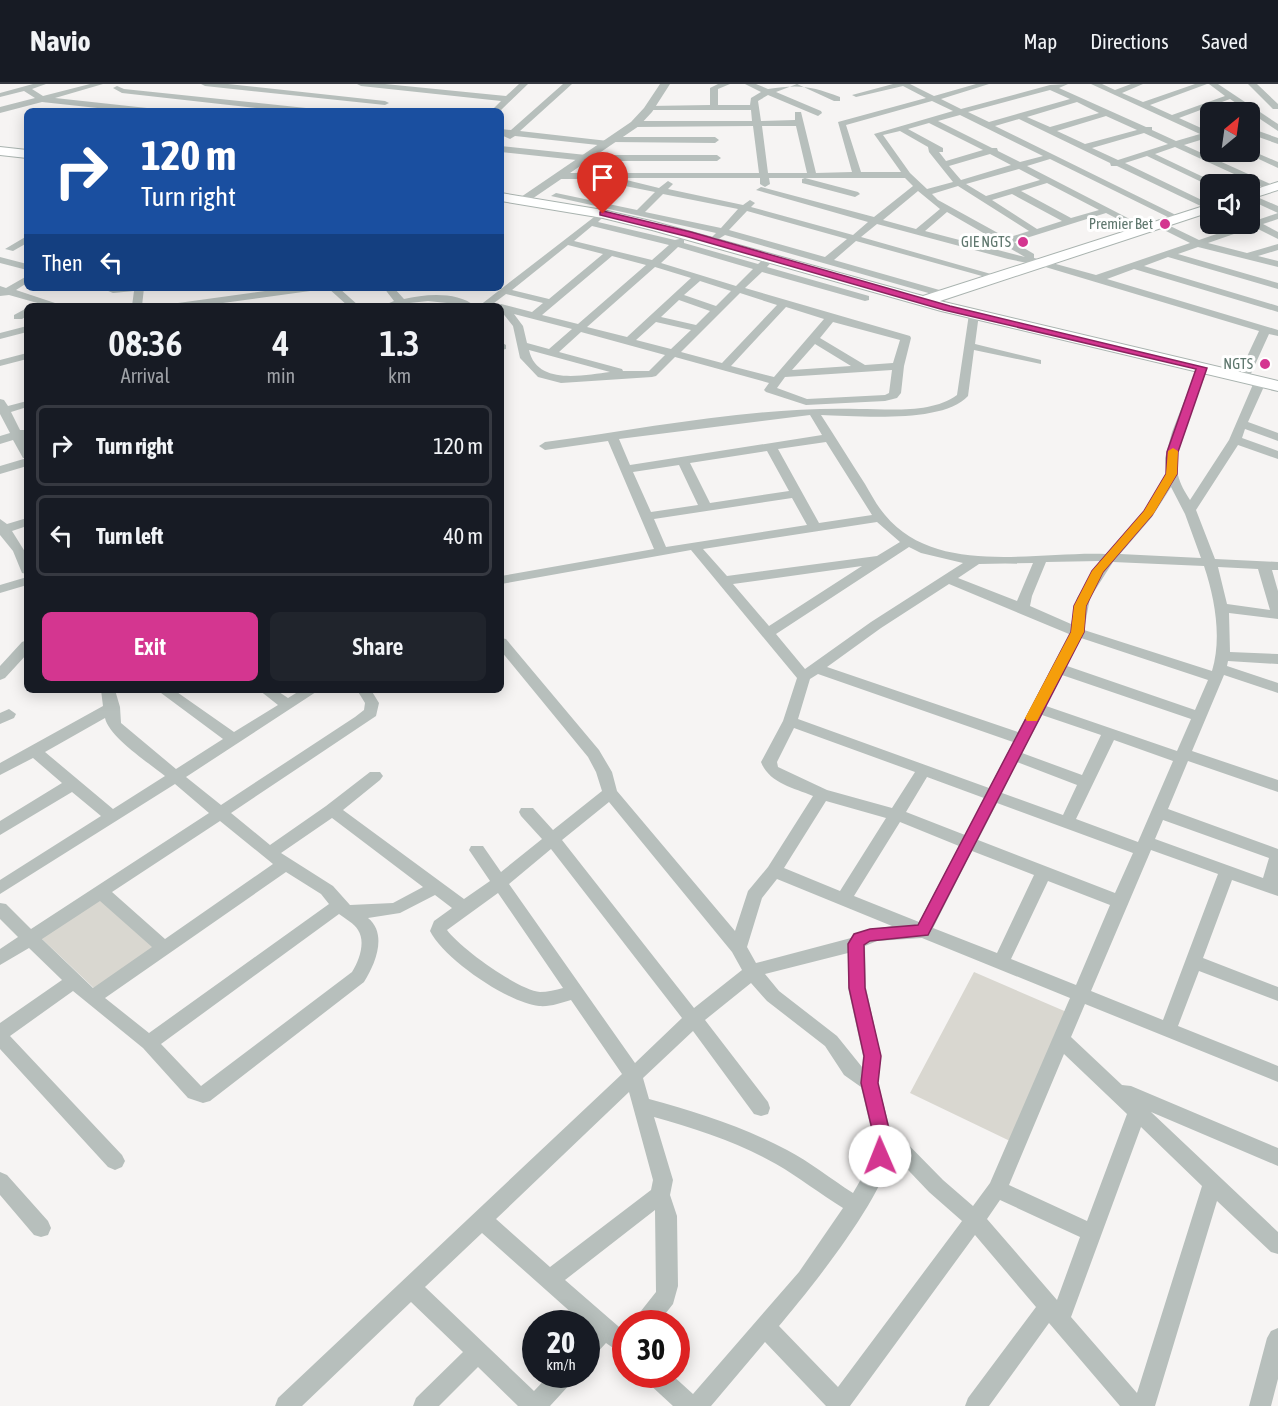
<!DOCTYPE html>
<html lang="en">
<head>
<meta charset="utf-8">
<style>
  :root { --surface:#171b24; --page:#20242c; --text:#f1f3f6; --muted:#9ea1a6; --line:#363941; --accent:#d43690 }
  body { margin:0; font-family:"Asap Condensed",sans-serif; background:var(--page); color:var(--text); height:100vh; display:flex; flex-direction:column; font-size:22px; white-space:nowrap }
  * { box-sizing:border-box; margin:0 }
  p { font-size:20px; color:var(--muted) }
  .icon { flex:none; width:33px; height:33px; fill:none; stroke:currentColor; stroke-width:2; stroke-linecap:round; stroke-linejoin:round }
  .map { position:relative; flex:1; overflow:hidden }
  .sheet { position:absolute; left:24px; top:219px; width:480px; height:390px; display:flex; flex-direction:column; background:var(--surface); border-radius:9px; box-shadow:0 3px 15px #0003 }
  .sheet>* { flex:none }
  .top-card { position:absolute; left:24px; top:24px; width:480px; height:183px; border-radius:9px; box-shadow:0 3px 15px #0003; background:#1a4fa0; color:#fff; overflow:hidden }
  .needle { width:39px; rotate:29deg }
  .tools { position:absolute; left:1200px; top:18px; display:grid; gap:12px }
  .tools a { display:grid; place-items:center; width:60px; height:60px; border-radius:9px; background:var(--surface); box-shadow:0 3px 15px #0003; font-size:30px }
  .speed { position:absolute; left:522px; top:1226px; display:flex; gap:12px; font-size:30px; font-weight:700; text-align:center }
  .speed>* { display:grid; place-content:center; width:78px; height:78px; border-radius:50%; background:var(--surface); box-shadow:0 3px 15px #0003; line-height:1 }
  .speed small { font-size:15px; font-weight:400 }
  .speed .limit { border:9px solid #d22; background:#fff; color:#111 }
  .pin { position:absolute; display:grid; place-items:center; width:51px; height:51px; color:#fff; margin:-62px -26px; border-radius:50% 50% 50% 0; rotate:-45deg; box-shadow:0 0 6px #0007 }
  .pin .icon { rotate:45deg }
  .me { position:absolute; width:66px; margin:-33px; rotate:359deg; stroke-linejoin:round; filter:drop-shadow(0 0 4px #0008) }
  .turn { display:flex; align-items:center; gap:21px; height:126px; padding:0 18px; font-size:27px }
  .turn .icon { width:78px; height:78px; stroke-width:2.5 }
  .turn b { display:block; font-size:42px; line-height:51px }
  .then { display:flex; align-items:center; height:57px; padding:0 18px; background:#0003; gap:12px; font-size:22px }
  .eta { display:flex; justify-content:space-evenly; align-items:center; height:102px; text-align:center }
  .eta b { font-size:36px; font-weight:600; line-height:42px }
  .button { display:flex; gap:12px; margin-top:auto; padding:12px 18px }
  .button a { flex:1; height:69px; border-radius:9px; background:var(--accent); color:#fff; font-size:24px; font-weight:600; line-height:69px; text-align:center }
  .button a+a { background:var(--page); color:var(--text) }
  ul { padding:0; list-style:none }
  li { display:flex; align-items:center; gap:18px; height:81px; margin:0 12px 9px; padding:0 6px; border:3px solid var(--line); border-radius:9px }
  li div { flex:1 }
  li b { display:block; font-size:22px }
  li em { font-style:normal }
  header { display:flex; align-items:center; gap:36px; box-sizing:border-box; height:84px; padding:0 30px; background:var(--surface); border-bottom:2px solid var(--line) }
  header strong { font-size:28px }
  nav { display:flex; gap:33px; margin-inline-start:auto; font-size:21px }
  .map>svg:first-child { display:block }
  .green { fill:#d9d7d0 }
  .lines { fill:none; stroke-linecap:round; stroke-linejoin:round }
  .primary-casing { stroke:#a9b3af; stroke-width:2 }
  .minor { fill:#b7bfbc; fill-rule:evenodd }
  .tertiary { fill:#b7bfbc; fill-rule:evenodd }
  .primary { fill:#fff; fill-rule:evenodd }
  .route { fill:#d43690; stroke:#8a235e; stroke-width:1.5 }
  .slow { fill:#f59e0b }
  .poi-dot { fill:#d43690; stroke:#fff; stroke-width:2 }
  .labels { text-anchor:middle; stroke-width:6; stroke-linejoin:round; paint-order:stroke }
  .far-poi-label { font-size:15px; fill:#5f776e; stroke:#fff; text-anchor:end }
</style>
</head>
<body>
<header>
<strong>Navio</strong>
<nav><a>Map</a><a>Directions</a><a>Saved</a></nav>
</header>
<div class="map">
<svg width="1278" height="1322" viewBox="0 0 1278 1322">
  <rect width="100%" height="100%" fill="#f6f4f3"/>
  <!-- green -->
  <path class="green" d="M97,813L158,867L99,909L39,852Z
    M974,888L1069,929L1010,1057L910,1009Z"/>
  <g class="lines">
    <!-- primary casing -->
    <g class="primary-casing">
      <path id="primary" d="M0,63L27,66V74L0,71Z
        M1278,98V106L1250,115V107Z
        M501,109L603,126L655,138L923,212L1210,120V128L940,217L1278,297V307L941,227L652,146L603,134L501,117Z"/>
    </g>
    <!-- minor -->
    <path class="minor" d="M33,0H46L32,5L43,12L90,0H103L55,14L147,24L151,27H125L42,18L0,29V23L35,14L24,7L0,13V9Z
      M201,0H228L385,17L389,19L385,21L205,2Z
      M357,0H385L506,12L519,0H528L500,27H491L501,17L361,2Z
      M563,0H572L520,47L608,57L612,53H715L719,56L715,59L611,58L607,62L515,52L510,55L501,51V45L511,46Z
      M718,0H730L718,5V21H750L751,14L761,8L745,0H756L768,5C798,0 812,2 840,13V17H834L797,0L776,8L821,27L822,29L818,32L768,11L758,17L761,37L795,36V28H801L816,89L852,88L838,38L926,14L903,2L856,13L852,11L893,0H910L934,12L976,0H989L941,15L961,25L1050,1L1068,0L1059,4L1146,43H1152V46L1176,57L1200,50L1091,0H1102L1115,6L1131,0H1143L1122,9L1143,18L1195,0H1207L1150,21L1172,31L1225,12L1209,0H1218L1278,40V47L1230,15L1179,34L1210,48V53L1184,61L1275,102V106H1269L1175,63L1155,70L1218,100L1210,102L1147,72L1125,79L1210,120V126L1207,125L1117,82H1111L1110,79L1019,35L995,42L1184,135L1176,137L1050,75L1027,82L1151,146L1143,148L1106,129L1014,158L1034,170V174L1096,191L1190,159L1158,143V139H1164L1199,156L1278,129V135L1263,140L1278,148V155L1254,143L1208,159L1247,169L1278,160V166L1258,172L1278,177V183L1198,163L1178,170L1278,199V205L1168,173L1144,182L1278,222V228L1134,185L1107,195L1278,246V252L1269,250L1249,294L1243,297L1237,294L1259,247L1042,182L1008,175L877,140L861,153L1005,194L1000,197L856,157L834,176L950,209V213L946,214L725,151L717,156L712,153L716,149L551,112L556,109L637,126L655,108L590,95H559L554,92L559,89H598L659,104L668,97L673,100L668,105L743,121L750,116L755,119L751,123L853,151L868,138L756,106L761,103L874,133L913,102L905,94H769L770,100L765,103L760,100V94H625V90L628,89H759L753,42L635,43L631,40L635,37H752L751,26H649L645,24L649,22L710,21V4ZM1050,6L1070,15L989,38L968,28ZM932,17L953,27L874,50L901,88H861L846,41ZM1077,18L1099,29L1050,43L1027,33ZM960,31L1043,72L1020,78L998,67L997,64H992L938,37ZM1106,32L1137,46L1085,60L1057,47ZM929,39L983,66L946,77L939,68H943V64L908,45ZM762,42H796L807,89H768ZM900,47L928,63L929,68L953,98L927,105L910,89L883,51ZM1144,49L1168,60L1118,76L1092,64ZM990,70L1011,81L961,96L949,82ZM1019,85L1040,96L986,112L966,100ZM1047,99L1099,126L1071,134L1021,107ZM958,102L1029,147L1007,154L938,116L932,110ZM918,107L940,125L916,145L883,136ZM663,110L738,125L721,144L645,128ZM1012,110L1062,137L1037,145L992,116ZM747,127L847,155L825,173L729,146ZM947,128L1025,173L925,147Z
      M1248,0H1257L1278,20V25H1273Z
      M117,2L124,5L306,24L310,27H283L122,9L113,4Z
      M1250,44L1278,54V60L1250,50Z
      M501,62L586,71H717L721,74L717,77H586L501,68Z
      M1250,66L1278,78V84L1244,68Z
      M805,94L858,108L860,110L855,113L802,99V95Z
      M1250,110L1278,122V129L1250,116Z
      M598,130L603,133L598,138L675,156L684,154V159L758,180L767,172H773L775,174L767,183L869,212V216L865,217L762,188L745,204L910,252L911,254L904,282L901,309L897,314L885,317L806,321L766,308L764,306L769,299L675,273L656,292L652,293L561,299L538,293L520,274L513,242L501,227V222H496L501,220L532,228L543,219L506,210L490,222H479ZM592,142L669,161L652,176L574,157ZM568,161L603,170L549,215L512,206ZM678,163L753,185L736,202L661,179ZM612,172L646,181L578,240L542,231ZM655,183L691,194L627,253L587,243ZM700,197L731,207L716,222L684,211ZM740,209L777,221L722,279L681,268ZM679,216L710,227L696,241L661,233ZM786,223L824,235L774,293L731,282ZM514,230L572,245L549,265L527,259L523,242ZM656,238L691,246L671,265L636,256ZM833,238L900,256L893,279L865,281L820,254ZM581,248L665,271L649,287H623L622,285L559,268ZM815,260L851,282L792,286ZM529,266L610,288C584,291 537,302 529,266ZM892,286L889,309L885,311L807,315L777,304L785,293Z
      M27,152V159L13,167L5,165Z
      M0,173L27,180V186L0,179Z
      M27,192V199L16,206L64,222H48L9,211L0,212V202L6,204Z
      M101,204H144L142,222H132L134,207L113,209Z
      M287,204H315L310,207L201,222H173L178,219Z
      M328,204H339L359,222H348Z
      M384,204H394L404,215C425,210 457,207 475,222L428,217L382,222L394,217Z
      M27,224V232L22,235H14V231Z
      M974,227L979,230L975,260L1041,276V280L974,266L968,312C943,340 857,332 821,331C836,354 850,377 865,400C871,410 877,422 885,431C936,493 1036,467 1106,470L1144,427L1166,390L1165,374L1172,348L1198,282H1206L1208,284C1197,312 1171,361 1178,391C1180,400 1185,408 1190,416L1229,356L1254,298L1260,295L1266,298L1248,338L1278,349V357L1245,345L1242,354L1278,367V375L1238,361L1196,426L1215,475L1278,478V486H1272L1278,507V535L1229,529L1230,568L1278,570V580L1228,577L1227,582L1278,599V609L1224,591L1192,667L1278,696V708L1188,677L1168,725L1278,765V812L1232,796L1203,874L1278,903V917L1199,887L1178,942L1278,982V998L1085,920L1071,953L1122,1001L1131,1002L1278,1064V1082L1151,1028L1278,1148V1170L1271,1168L1217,1117L1155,1322H1120L1049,1239L989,1322H965L968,1314L1036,1223L975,1151L850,1322H826L765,1258L711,1322H673L647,1298L644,1290H671L693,1310L799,1188L843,1124C820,1110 799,1093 776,1080C738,1058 696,1045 654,1033L673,1096L670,1111L677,1132L678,1202L673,1220L658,1239H633L637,1232L656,1208L655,1126L565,1196L626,1249V1273L606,1259L594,1272L586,1275V1249L590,1245L586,1239H583L482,1149L425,1203L534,1307L550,1290H575L572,1298L550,1322H518L478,1283L439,1322H413L416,1314L463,1268L411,1218L302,1322H275L278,1314L622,990L571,916C561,919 550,923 539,922C508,919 444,875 430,847L434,837L452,824L435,811L400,829L368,834C388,850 375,881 364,898L210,1017L203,1019L188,1014L143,964L73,907L10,952L122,1071L125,1077L122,1083L115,1086L108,1083L0,965V939L62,896L29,864L0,881V865L18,853L0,835V819L6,820L31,845L209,729L175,700L0,810V796L101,732L72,708L0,751V737L62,699L33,674L0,691V679L103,622L101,606H115L120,623L121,639L176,685L223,655L157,606H174L234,648L278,621L259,606H276L288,614L301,606H319L186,693L221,721L355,633L364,626L365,619L357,606H371L379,619L376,632L231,729L270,761L326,722L370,688H380L383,692L380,696L343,726L464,815L490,797L469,766L471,762H483L501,788L542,755L521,732L519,728L521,724H533L553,746L602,707L596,688L588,673L501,567V554L506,555L599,666L612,688L617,707L735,847L748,807L768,783L813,712C793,704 769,699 761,678L783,637L797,594L691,466L501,500V492L654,465L608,357L545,366L539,362L545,358C649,344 754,322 859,325C889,325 931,330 957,311L969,230ZM810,331L822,351L630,381L619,355ZM826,358L872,431L819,439L778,365ZM767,367L789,407L710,419L690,379ZM679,381L698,421L651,428L633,388ZM1171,403L1185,430L1201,474L1120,470L1152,433ZM792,414L807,441L666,463L654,435ZM877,438L900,458L877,472L727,492L703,465ZM909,463L921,469L963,479L871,538L805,585L776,550ZM1100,477L1077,514L1071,540L1030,522L1032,512L1046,478ZM1113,478L1204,482C1215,515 1222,554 1212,587L1084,546L1090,514ZM1033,479L1017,517L958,494L979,480ZM862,482L769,542L733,500ZM1218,483L1258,485L1270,526L1227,520ZM949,500L1069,550L1018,648L827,583L881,544ZM1081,554L1208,596L1195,626L1067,582ZM818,590L1013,658L989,704L798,635L810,595ZM1062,591L1191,635L1177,667L1046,622ZM1042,631L1101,651L1082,691L1022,669ZM105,634C109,653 149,679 165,692L113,725L45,668ZM794,644L915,688L892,724L827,706L778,683L777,678ZM1114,656L1173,677L1138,758L1076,735ZM1017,678L1077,701L1063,731L1002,709ZM927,693L984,714L965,751L906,728ZM826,717L886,734L840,807L784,784ZM609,718L732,868L742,886L694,924L562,756ZM997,719L1133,769L1115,809L978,756ZM332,734L423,803L393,819L350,821L333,802L281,769ZM1163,736L1269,774L1263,794L1155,755ZM220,737L273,780L165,855L112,808ZM900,738L959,762L919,838L854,812ZM551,765L682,934L635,979L509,800ZM1151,766L1218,790L1163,936L1091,907ZM972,767L1034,791L997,869L933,844ZM286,788L321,810L329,820L149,949L105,914ZM777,795L892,842L868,846L851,854L756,879L747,863L762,814ZM1048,797L1110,821L1076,901L1011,875ZM498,809L563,904C556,906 547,908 540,908C518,906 460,864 447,846ZM100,817L152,863L93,904L42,855ZM339,830C344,834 355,840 358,846C366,858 359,877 352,888L201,1002L161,960ZM922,854L1070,914L990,1099L973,1122L943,1096L889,1041L878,999L881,972L866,904L865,862L877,857ZM848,869V904L863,972L862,983L837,952L779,907L765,890ZM751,899L767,917L825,962L844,991L861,1003L871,1045L870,1072L864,1090L853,1109C831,1095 810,1078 787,1066C744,1043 696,1028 649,1015L643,994L693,947L754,1030L761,1032L768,1030L770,1024L768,1018L705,936ZM1064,970L1127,1030L1087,1137L1009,1101ZM629,1008L653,1096L651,1106L550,1183L496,1135ZM1141,1043L1202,1102L1137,1309L1071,1233ZM890,1067L929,1108L962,1137L838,1303L779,1242C807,1209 889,1108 890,1067ZM1000,1116L1080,1153L1057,1216L987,1135Z
      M27,242V248L0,255V249Z
      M501,258L506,261V265L501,266Z
      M27,269V275L0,282V276Z
      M0,315L4,316L8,322L27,317V323L11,328L20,346H27V352L24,353L27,359V382L0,390V382L27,374H23L13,356L0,360V352L10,349L0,330Z
      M27,434V442L12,447L27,471V490L22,489L13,467L0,451V435L7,440Z
      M27,493V501L0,509V501Z
      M27,556V570L5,594L0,596V582L22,558Z
      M9,625L16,630L14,634L0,640V629Z
      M0,1088L7,1091L48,1137L51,1144L48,1151L41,1153L34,1151L0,1111Z
      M1278,1244V1295L1271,1322H1249L1267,1254L1271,1247Z"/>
    <!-- tertiary -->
    <path class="tertiary" d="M660,0H670L652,28L639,42L526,119H518V115L631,38L644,24Z"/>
    <!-- primary -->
    <use href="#primary" class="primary"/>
  </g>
  <!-- route -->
  <path class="route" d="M603,127L691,148L950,222L1207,284L1178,368L1177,390L1152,431L1103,488L1086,522L1084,548L928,851L870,857L864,861L865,904L881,972L878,999L889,1045V1072L887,1078L880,1080L874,1078L872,1072V1045L861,999L864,972L849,904L848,860L854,850L870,845L918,841L1071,548L1074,522L1092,487L1144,427L1166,390L1167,368L1196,285L944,226L685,152L600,131V128Z"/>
  <!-- slow -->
  <path class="slow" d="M1173,364L1178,367L1177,390L1154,429L1103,488L1086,522L1084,548L1037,637H1027L1025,634L1071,548L1074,522L1092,487L1144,427L1166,390L1168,367Z"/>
  <!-- markers -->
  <g class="poi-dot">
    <circle cx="1165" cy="140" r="6"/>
    <circle cx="1023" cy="158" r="6"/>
    <circle cx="1265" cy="280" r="6"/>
  </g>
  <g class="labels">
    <!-- far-poi labels -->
    <g class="far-poi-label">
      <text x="1153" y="145">Premier Bet</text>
      <text x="1011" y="163">GIE NGTS</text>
      <text x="1253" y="285">NGTS</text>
    </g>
  </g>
</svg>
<div class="tools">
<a><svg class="needle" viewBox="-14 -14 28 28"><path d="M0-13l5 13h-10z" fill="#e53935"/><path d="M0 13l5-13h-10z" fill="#9ea1a6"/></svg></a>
<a><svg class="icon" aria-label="sound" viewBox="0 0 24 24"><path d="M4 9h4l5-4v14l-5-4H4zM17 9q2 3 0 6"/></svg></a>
</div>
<div class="speed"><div>20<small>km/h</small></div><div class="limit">30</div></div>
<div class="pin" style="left:603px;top:130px;background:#d93025"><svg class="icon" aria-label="arrive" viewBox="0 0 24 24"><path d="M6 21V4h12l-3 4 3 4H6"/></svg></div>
<svg class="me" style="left:880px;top:1072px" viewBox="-20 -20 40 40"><circle r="19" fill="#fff"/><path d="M0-13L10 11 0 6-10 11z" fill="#d43690"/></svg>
<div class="top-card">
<div class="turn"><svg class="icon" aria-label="right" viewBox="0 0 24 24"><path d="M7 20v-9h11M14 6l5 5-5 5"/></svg><div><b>120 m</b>Turn right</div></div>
<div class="then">Then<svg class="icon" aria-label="left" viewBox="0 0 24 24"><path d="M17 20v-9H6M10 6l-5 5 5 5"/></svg></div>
</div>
<section class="sheet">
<div class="eta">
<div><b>08:36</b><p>Arrival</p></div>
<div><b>4</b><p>min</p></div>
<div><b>1.3</b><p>km</p></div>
</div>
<ul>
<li><svg class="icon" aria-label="right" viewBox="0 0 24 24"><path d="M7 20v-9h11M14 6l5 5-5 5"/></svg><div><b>Turn right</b></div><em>120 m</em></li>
<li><svg class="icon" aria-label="left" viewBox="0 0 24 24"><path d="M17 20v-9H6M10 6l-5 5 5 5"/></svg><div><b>Turn left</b></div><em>40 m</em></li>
</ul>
<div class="button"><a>Exit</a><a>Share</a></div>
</section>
</div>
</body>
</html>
